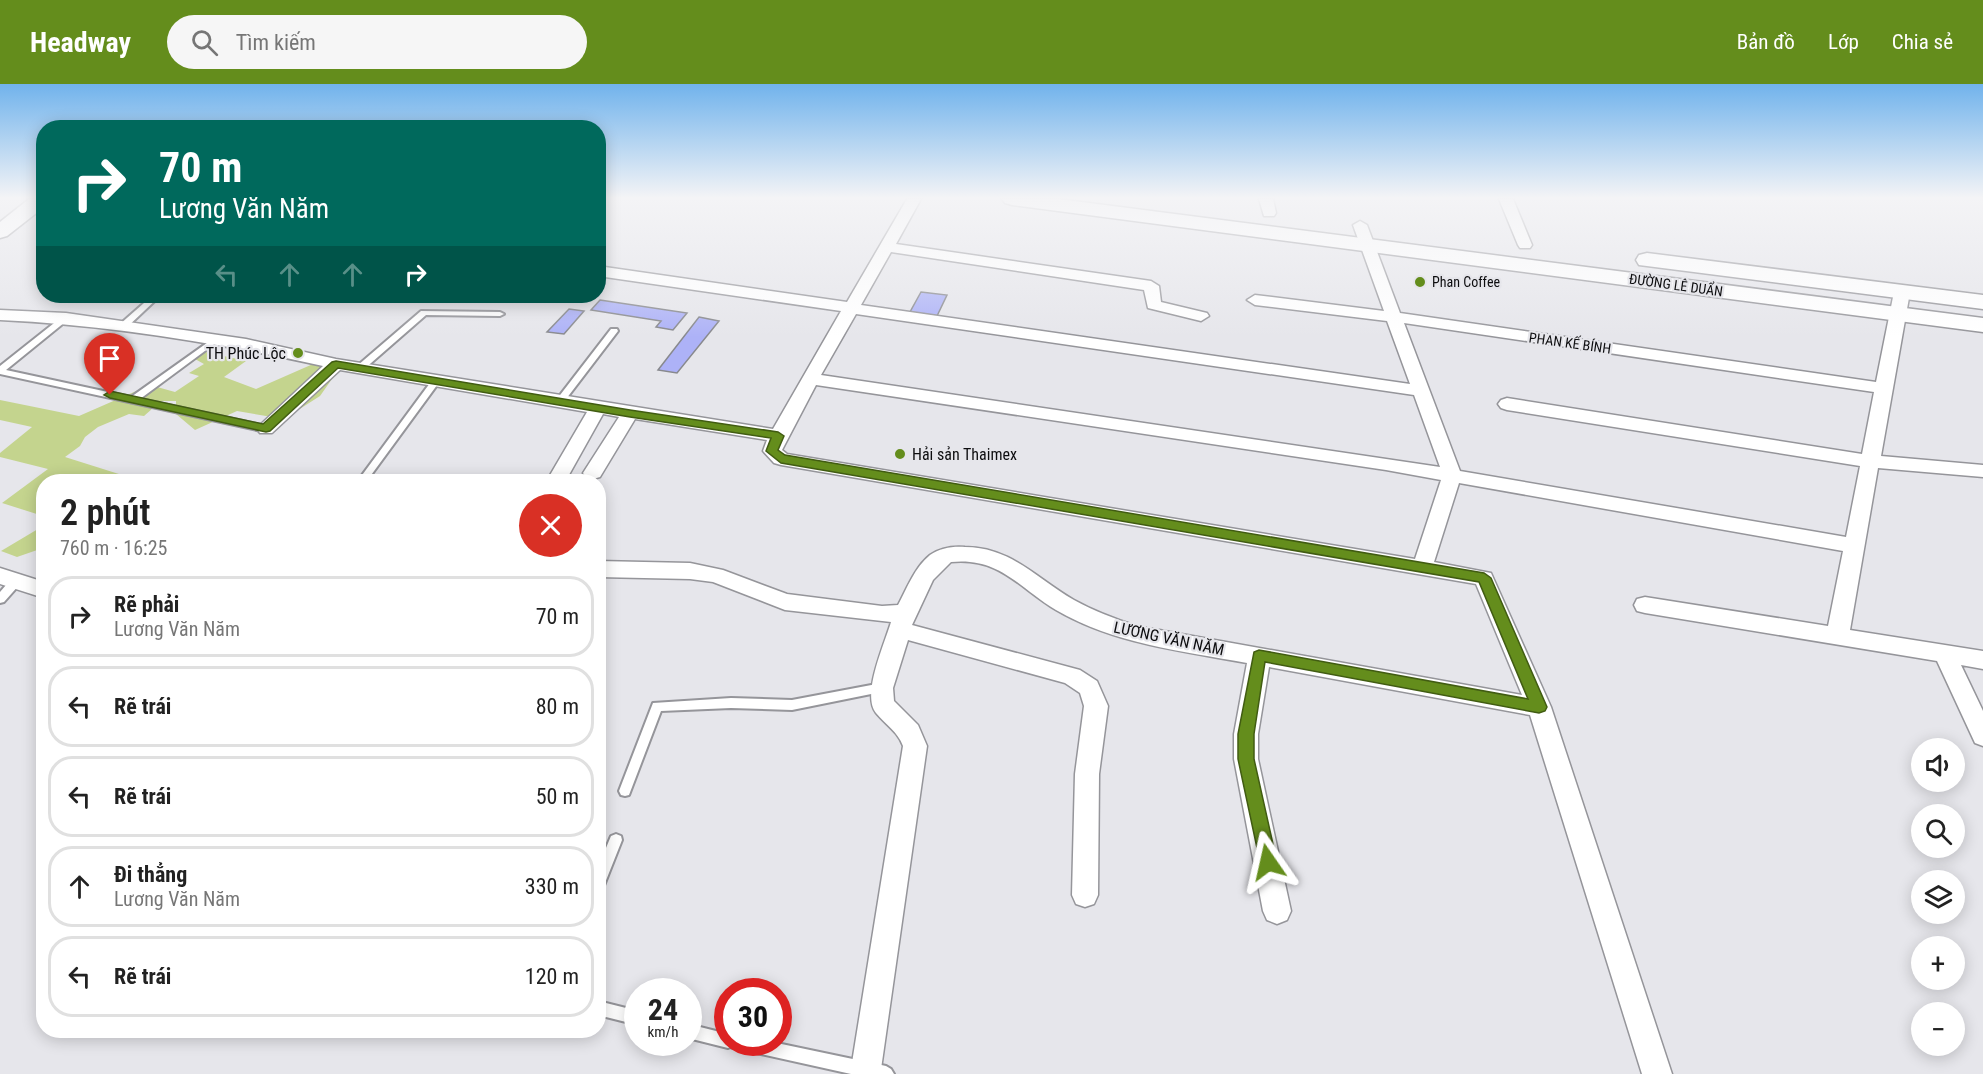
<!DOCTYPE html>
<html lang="vi">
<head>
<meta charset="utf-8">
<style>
  :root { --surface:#fff; --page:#f6f6f6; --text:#222; --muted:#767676; --line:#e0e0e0; --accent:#648d1c }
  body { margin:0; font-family:"Roboto Condensed",sans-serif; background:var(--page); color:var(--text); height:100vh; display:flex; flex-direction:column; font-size:22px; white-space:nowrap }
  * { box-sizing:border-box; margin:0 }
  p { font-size:20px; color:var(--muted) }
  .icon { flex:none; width:33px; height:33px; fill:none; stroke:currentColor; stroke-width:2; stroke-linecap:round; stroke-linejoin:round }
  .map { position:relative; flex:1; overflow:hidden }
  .panel { position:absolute; left:36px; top:390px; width:570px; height:564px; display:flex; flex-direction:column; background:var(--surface); border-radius:24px; box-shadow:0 3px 15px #0003 }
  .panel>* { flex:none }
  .banner { position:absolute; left:36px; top:36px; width:570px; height:183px; border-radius:24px; box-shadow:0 3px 15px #0003; background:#00695c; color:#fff; overflow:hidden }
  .fabs { position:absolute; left:1911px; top:654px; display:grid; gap:12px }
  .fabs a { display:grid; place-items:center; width:54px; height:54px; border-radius:50%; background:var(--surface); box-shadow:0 3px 15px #0003; font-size:30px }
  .speed { position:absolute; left:624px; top:894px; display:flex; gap:12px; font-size:30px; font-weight:700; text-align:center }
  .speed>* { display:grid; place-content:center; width:78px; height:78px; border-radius:50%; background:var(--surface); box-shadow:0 3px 15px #0003; line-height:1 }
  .speed small { font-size:15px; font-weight:400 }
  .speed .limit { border:9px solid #d22; background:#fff; color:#111 }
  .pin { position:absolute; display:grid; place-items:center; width:51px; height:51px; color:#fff; margin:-62px -26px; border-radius:50% 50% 50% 0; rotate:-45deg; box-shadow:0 0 6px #0007 }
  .pin .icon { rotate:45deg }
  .me { position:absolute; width:66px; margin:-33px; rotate:349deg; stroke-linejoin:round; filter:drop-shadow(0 0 4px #0008) }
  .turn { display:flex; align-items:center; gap:21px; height:126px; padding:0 24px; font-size:27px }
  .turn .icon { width:78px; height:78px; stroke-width:2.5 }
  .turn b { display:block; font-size:42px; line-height:51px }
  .lanes { display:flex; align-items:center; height:57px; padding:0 24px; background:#0003; justify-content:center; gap:30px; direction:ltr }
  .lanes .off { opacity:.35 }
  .round { display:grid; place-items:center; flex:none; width:63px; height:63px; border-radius:32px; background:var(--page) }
  .head { display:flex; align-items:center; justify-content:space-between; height:102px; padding:0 24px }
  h1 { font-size:36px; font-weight:600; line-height:45px }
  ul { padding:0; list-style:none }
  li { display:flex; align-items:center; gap:18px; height:81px; margin:0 12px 9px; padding:0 12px; border:3px solid var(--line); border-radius:24px }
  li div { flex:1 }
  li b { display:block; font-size:22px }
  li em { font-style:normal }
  header { display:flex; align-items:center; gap:36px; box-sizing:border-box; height:84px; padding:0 30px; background:var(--accent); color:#fff }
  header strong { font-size:28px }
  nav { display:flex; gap:33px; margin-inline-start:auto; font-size:21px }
  .search { width:420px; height:54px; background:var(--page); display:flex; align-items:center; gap:15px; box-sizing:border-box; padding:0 21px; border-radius:33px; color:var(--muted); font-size:22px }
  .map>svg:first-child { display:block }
  .green { fill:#c4d48e }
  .building { fill:#adb2f7; stroke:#88898d; stroke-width:1.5 }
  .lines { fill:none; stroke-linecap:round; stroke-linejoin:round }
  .lane-casing { stroke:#95959a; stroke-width:4 }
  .street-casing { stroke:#95959a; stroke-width:3 }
  .secondary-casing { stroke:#95959a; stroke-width:3 }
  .lane { fill:#fff; fill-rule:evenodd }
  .street { fill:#fff; fill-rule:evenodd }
  .secondary { fill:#fff; fill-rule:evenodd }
  .route { fill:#648d1c; stroke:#415c12; stroke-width:1.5 }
  .poi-dot { fill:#648d1c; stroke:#e6e6eb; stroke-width:2 }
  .labels { text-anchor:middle; stroke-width:4.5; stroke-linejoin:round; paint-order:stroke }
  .far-poi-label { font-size:14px; fill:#0d0d0f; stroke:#e6e6eb; text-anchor:start }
  .far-street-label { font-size:14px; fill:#0d0d0f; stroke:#e6e6eb }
  .poi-label { font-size:16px; fill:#0d0d0f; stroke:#e6e6eb; text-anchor:end }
  .street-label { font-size:16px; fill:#0d0d0f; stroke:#e6e6eb }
</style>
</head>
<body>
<header>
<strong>Headway</strong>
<div class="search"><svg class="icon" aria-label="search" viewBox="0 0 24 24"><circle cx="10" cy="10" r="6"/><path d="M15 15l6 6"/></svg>Tìm kiếm</div>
<nav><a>Bản đồ</a><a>Lớp</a><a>Chia sẻ</a></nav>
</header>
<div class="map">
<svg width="1983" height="990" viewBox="0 0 1983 990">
  <rect width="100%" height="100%" fill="#e6e6eb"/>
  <!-- green -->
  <path class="green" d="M206,268L246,277L224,293L256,305L313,280L339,285L320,312L284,335L237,327L195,346L176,330V317H161L144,332L129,330L98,343L85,353L80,362L65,373L141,397L44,398L43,432L2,419L48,385L0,373V369L32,343L0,336V316L79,332L150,301L175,308L199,292L189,289L204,280L195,275Z
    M43,442V464L17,473L1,467Z"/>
  <!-- building -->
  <path class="building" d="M921,208L947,211L937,232L910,228Z
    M600,216L687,229L673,246L656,243L661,237L591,226Z
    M569,225L584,227L564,250L547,248Z
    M699,233L719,237L677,289L658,286Z"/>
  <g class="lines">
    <!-- lane casing -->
    <g class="lane-casing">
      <path id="lane" d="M152,212H160L125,245H119V241Z
        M421,227L500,228L504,230L500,232L426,231L363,286H357V282Z
        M63,232H66L70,234L6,286L131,313L214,254H217V258L140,315L266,342L271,345L266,348L0,290V282Z
        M611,245H617L618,247L563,319H557V315Z
        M436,294L440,297L366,398H357L433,295Z
        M16,493L21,497L20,500L4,518L0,519V508L12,494Z
        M882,599L886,601L888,604L886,607L792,626L731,624L661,627L629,711L625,712L621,711L619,707L653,619L731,614L792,616Z
        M616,750L621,752L622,756L603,804L598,806V783L611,752Z
        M598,917L638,927V941L598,931Z
        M688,940L728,950V958H772L886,982L891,985L894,990H851L730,963L728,964L688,954Z"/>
    </g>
    <!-- street casing -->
    <g class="street-casing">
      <path id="street" d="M907,115H921L896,160L1151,197L1159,202L1161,218L1207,229L1209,232L1201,237L1148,224L1144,206L891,168L861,221L1410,300L1387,237L1255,221L1247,216L1255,211L1384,227L1353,141L1360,137L1367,141L1400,229L1876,298L1894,208L1902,203L1908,205L1910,208L1881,372L1983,381V393L1878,384L1850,546L1983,567V585L1961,581L1983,627V662L1975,659L1937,577L1645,529L1637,527L1634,521L1637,515L1645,513L1828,542L1843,467L1459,399L1434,478L1491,489L1551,623L1672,990H1642L1530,631L1269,583L1258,650V675L1291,827L1287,836L1277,840L1267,836L1263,827L1234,675V650L1247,579C1182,567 1114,560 1056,526C1019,504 1000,473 951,478L933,496L912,541L1080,586L1097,597L1108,622L1099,690L1098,811L1094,820L1085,823L1076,820L1072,811L1075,690L1084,622L1080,609L1065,599L908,556L893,604L894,617L918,641L927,662L881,985L879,990H853L851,985L903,662C898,648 886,641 876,629C861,611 885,559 891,538L785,526L713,498L690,495L598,493V477L690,479L723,486L787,510L882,522L898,521C907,504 915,483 930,471C940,464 953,462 965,463C1011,463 1037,495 1074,516C1094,527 1115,535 1137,542L1522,611L1476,500L781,381L774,379L763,367L767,356L635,335L600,393L593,395L586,393L583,389L619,333L603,330L565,398H546L587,328L340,286L272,349H260L257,345L260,341L323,282C217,259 109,241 0,236V226L66,229L246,255L336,275L773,345L841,227L598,192V182L847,218ZM856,230L1414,311L1440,383L821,291ZM1404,239L1874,308L1862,370L1507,314L1501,316L1498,320L1501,324L1507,326L1860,382L1846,453L1460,387ZM816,301L1386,386L1441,396L1415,475L787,370L782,366Z
        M1259,115H1273L1276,129L1274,132H1264Z
        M1499,115H1513L1532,161L1530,164H1520L1518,161Z
        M0,484L44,498V514L0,500Z"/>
    </g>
    <!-- secondary casing -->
    <g class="secondary-casing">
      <path id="secondary" d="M29,115H44V123L7,152L0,154V138Z
        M1002,115H1058L1983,234V248L1012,121L1005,119Z
        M1647,169L1983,211V225L1639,181L1636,176L1639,171Z"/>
    </g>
    <!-- lane -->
    <use href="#lane" class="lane"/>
    <!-- street -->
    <use href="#street" class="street"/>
    <!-- secondary -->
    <use href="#secondary" class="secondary"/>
  </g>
  <!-- sky -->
  <linearGradient id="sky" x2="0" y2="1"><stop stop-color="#71b3ec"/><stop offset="0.45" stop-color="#f4f4f6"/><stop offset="1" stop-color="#f4f4f6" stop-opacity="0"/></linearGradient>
  <rect width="1983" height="253" fill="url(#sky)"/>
  <!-- route -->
  <path class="route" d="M336,277L630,326L778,348L784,352L778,366L785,371L1484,489L1491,494L1547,623L1545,627L1539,629L1265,578L1254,650V675L1277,778L1274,784L1268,786L1262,784L1260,778L1238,675V650L1254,568L1259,566L1528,615L1479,498L781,379L766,367L771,354L630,333L338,284L270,347L266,348L110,314L104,311L110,307L263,340L332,278Z"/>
  <!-- markers -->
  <g class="poi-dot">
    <circle cx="1420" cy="198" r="6"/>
    <circle cx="298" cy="269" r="6"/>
    <circle cx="900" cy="370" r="6"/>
  </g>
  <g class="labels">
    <!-- far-poi labels -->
    <g class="far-poi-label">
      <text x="1432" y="203">Phan Coffee</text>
    </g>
    <!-- far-street labels -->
    <g class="far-street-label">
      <text transform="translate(1676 201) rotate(8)" y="5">ĐƯỜNG LÊ DUẨN</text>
      <text transform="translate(1570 259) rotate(8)" y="5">PHAN KẾ BÍNH</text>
    </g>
    <!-- poi labels -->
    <g class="poi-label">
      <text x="286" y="275">TH Phúc Lộc</text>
      <text x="912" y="376" text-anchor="start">Hải sản Thaimex</text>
    </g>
    <!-- street labels -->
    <g class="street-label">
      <text transform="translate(1169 554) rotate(12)" y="6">LƯƠNG VĂN NĂM</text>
    </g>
  </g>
</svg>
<div class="fabs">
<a><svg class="icon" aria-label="sound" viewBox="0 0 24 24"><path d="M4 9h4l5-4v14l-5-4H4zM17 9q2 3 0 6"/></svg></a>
<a><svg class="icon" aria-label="search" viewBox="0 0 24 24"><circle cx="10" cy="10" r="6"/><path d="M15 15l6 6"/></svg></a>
<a><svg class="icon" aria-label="layers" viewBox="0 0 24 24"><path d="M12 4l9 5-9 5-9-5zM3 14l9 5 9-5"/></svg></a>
<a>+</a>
<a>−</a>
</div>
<div class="speed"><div>24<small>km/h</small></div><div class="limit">30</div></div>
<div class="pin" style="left:110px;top:311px;background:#d93025"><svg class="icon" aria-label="arrive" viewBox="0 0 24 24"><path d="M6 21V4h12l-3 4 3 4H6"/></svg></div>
<svg class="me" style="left:1268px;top:778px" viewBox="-20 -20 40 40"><path d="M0-17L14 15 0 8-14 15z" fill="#648d1c" stroke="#fff" stroke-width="4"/></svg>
<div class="banner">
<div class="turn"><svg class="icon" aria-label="right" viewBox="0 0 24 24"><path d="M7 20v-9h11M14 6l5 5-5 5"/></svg><div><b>70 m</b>Lương Văn Năm</div></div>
<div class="lanes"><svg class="icon off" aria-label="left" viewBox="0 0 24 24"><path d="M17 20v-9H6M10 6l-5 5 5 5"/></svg><svg class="icon off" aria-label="ahead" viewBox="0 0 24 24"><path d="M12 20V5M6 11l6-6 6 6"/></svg><svg class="icon off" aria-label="ahead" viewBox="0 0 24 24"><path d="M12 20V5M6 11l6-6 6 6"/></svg><svg class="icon" aria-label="right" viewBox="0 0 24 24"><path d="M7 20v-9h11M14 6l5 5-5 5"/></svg></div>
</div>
<section class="panel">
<div class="head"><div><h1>2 phút</h1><p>760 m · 16:25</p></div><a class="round" style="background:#d93025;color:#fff"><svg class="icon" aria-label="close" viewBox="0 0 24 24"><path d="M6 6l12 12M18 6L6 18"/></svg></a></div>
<ul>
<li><svg class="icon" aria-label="right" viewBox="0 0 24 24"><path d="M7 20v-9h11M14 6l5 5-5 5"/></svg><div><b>Rẽ phải</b><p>Lương Văn Năm</p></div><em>70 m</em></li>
<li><svg class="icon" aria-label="left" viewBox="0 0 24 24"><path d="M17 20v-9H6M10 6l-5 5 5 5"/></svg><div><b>Rẽ trái</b></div><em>80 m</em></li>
<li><svg class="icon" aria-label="left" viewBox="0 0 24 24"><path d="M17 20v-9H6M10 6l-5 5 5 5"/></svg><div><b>Rẽ trái</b></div><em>50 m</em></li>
<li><svg class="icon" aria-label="ahead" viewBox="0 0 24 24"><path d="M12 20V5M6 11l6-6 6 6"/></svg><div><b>Đi thẳng</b><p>Lương Văn Năm</p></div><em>330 m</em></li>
<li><svg class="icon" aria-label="left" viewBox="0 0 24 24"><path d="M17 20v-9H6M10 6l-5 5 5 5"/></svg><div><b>Rẽ trái</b></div><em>120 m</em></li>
</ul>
</section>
</div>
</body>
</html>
